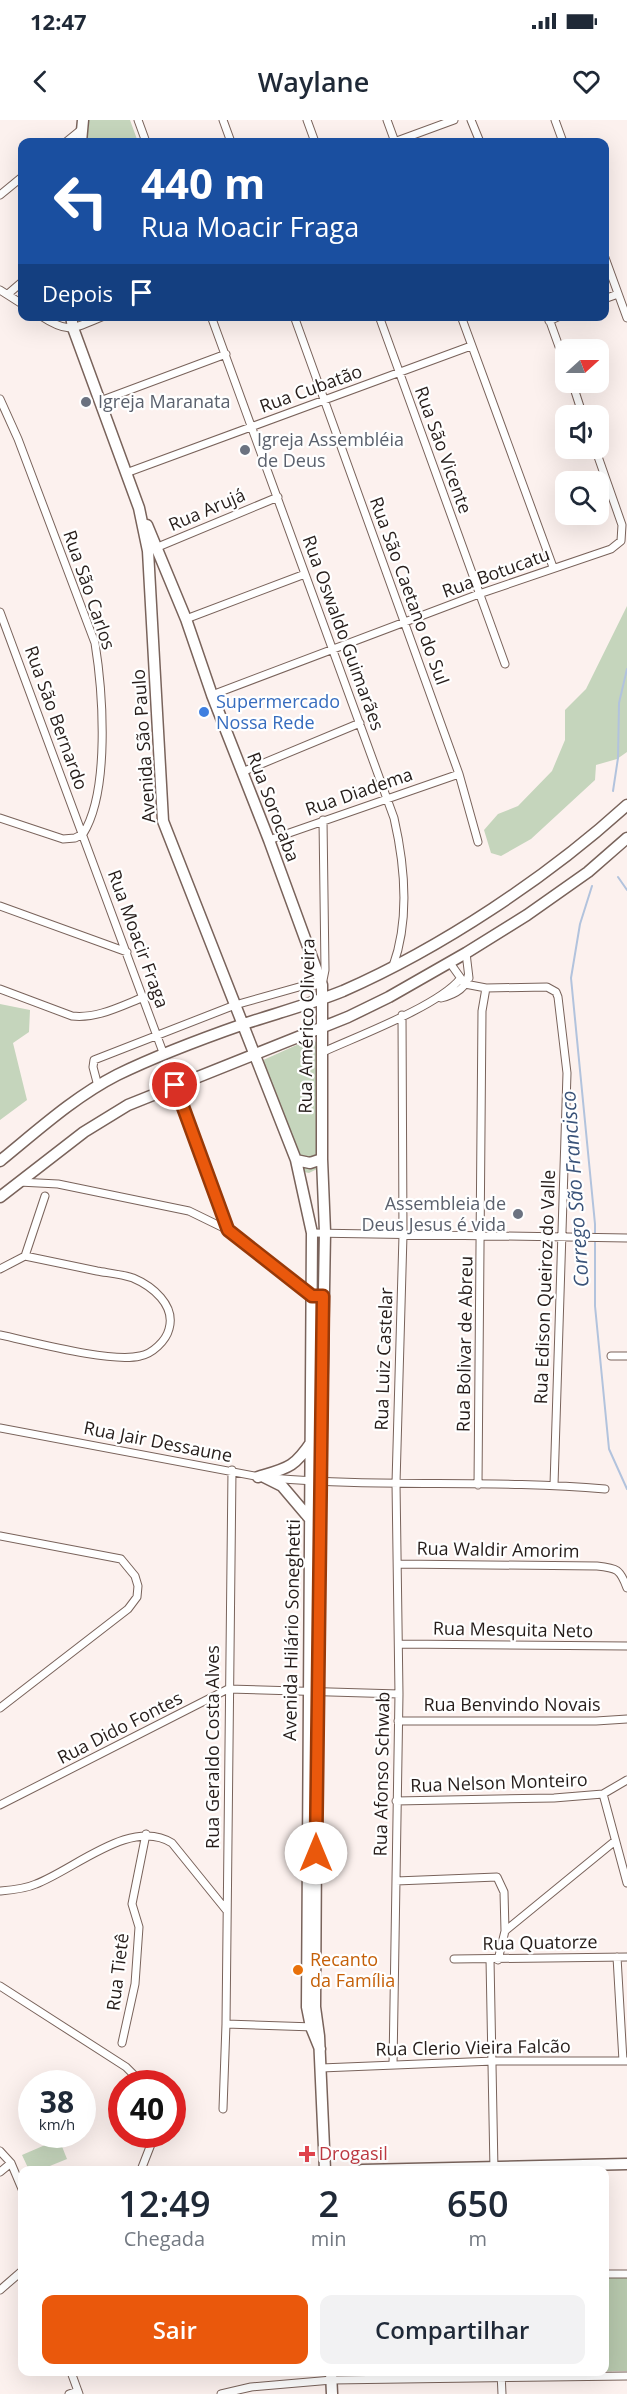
<!DOCTYPE html>
<html lang="pt">
<head>
<meta charset="utf-8">
<style>
  :root { --surface:#fff; --page:#f2f2f3; --text:#1f2937; --muted:#747a83; --accent:#ea580c }
  body { margin:0; font-family:"Open Sans",sans-serif; background:var(--page); color:var(--text); height:100vh; display:flex; flex-direction:column; font-size:22px; white-space:nowrap }
  * { box-sizing:border-box; margin:0 }
  p { font-size:20px; color:var(--muted) }
  .icon { flex:none; width:33px; height:33px; fill:none; stroke:currentColor; stroke-width:2; stroke-linecap:round; stroke-linejoin:round }
  .map { position:relative; flex:1; overflow:hidden }
  .sheet { position:absolute; left:18px; top:2046px; width:591px; height:210px; display:flex; flex-direction:column; background:var(--surface); border-radius:12px; box-shadow:0 6px 24px #0002 }
  .sheet>* { flex:none }
  .banner { position:absolute; left:18px; top:18px; width:591px; height:183px; border-radius:12px; box-shadow:0 6px 24px #0002; background:#1a4fa0; color:#fff; overflow:hidden }
  .needle { width:39px; rotate:69deg }
  .fabs { position:absolute; left:555px; top:219px; display:grid; gap:12px }
  .fabs a { display:grid; place-items:center; width:54px; height:54px; border-radius:12px; background:var(--surface); box-shadow:0 6px 24px #0002; font-size:30px }
  .speed { position:absolute; left:18px; top:1950px; display:flex; gap:12px; font-size:30px; font-weight:700; text-align:center }
  .speed>* { display:grid; place-content:center; width:78px; height:78px; border-radius:50%; background:var(--surface); box-shadow:0 6px 24px #0002; line-height:1 }
  .speed small { font-size:15px; font-weight:400 }
  .speed .limit { border:9px solid #d22; background:#fff; color:#111 }
  .pin { position:absolute; display:grid; place-items:center; width:51px; height:51px; color:#fff; margin:-26px; border:3px solid #fff; border-radius:50%; box-shadow:0 2px 6px #0007 }
  .me { position:absolute; width:66px; margin:-33px; rotate:0deg; stroke-linejoin:round; filter:drop-shadow(0 0 4px #0008) }
  .turn { display:flex; align-items:center; gap:21px; height:126px; padding:0 24px; font-size:27px }
  .turn .icon { width:78px; height:78px; stroke-width:2.5 }
  .turn b { display:block; font-size:42px; line-height:51px }
  .then { display:flex; align-items:center; height:57px; padding:0 24px; background:#0003; gap:12px; font-size:22px }
  .eta { display:flex; justify-content:space-evenly; align-items:center; height:102px; text-align:center }
  .eta b { font-size:36px; font-weight:600; line-height:42px }
  .primary-button { display:flex; gap:12px; margin-top:auto; padding:12px 24px }
  .primary-button a { flex:1; height:69px; border-radius:12px; background:var(--accent); color:#fff; font-size:24px; font-weight:600; line-height:69px; text-align:center }
  .primary-button a+a { background:var(--page); color:var(--text) }
  .status { display:flex; justify-content:space-between; align-items:center; height:42px; padding:0 30px; background:var(--surface); direction:ltr }
  .status svg { height:16px; fill:currentColor }
  header { display:flex; justify-content:space-between; align-items:center; height:78px; padding:0 24px; background:var(--surface); font-size:27px; font-weight:600 }
  .map>svg:first-child { display:block }
  .green { fill:#c5d5bc }
  .forest { fill:#b7c8ad }
  .lines { fill:none; stroke-linecap:round; stroke-linejoin:round }
  .stream { stroke:#b2c3dd; stroke-width:2 }
  .street-casing { stroke:#79635b; stroke-width:9 }
  .secondary-casing { stroke:#79635b; stroke-width:13 }
  .street { stroke:#fff; stroke-width:7 }
  .secondary { stroke:#fff; stroke-width:10 }
  .route-casing { stroke:#983908; stroke-width:15 }
  .route { stroke:#ea580c; stroke-width:10 }
  .worship-dot { fill:#6b7280; stroke:#fff; stroke-width:2 }
  .shop-dot { fill:#3f7fe0; stroke:#fff; stroke-width:2 }
  .food-dot { fill:#e8710a; stroke:#fff; stroke-width:2 }
  .health-dot { fill:#e0444e; stroke:#fff; stroke-width:2 }
  .labels { text-anchor:middle; stroke-width:4.5; stroke-linejoin:round; paint-order:stroke }
  .street-label { font-size:18px; fill:#261d1a; stroke:#fff }
  .worship-label { font-size:18px; fill:#5b616d; stroke:#fff; text-anchor:start }
  .shop-label { font-size:18px; fill:#366cbe; stroke:#fff; text-anchor:start }
  .food-label { font-size:18px; fill:#c56008; stroke:#fff; text-anchor:start }
  .health-label { font-size:18px; fill:#be3a42; stroke:#fff; text-anchor:start }
  .water-label { font-size:20px; font-style:italic; fill:#3a5379; stroke:#fff }
</style>
</head>
<body>
<div class="status"><b>12:47</b><svg viewBox="0 0 49 12"><path d="M0 12V9h3v3zM5 12V6h3v6zM10 12V3h3v9zM15 12V0h3v12zM26 1h20v11H26zM47 4h2v5h-2z"/></svg></div>
<header><svg class="icon" aria-label="back" viewBox="0 0 24 24"><path d="M15 5l-7 7 7 7"/></svg>Waylane<svg class="icon" aria-label="heart" viewBox="0 0 24 24"><path d="M12 20l-8-8c-3-5 5-10 8-4 3-6 11-1 8 4z"/></svg></header>
<div class="map">
<svg width="627" height="2274" viewBox="0 0 627 2274">
  <rect width="100%" height="100%" fill="#fcf1ee"/>
  <!-- green -->
  <path class="green" d="M89,0H130L138,22H87Z
    M627,486V632L617,639L596,645L595,660L531,719L501,736L491,733L484,710L498,694L518,686L552,651L565,620V590L586,569Z
    M0,884L30,890L29,912L13,923L27,980L0,1000Z
    M310,919L316,922L318,927L317,1049L309,1053L304,1052L261,941Z
    M59,2019L67,2039L40,2050H29L22,2035Z"/>
  <!-- forest -->
  <path class="forest" d="M605,2158H627V2251L505,2253L604,2252Z"/>
  <g class="lines">
    <!-- stream -->
    <path class="stream" d="M613,671L618,638L619,583L627,549
      M618,757L627,770
      M592,766L580,804L571,858L595,1104V1186L609,1329L627,1369"/>
    <!-- street casing -->
    <g class="street-casing">
      <path id="street" d="M138,0L146,22
        M223,0L231,22
        M307,0L315,22
        M387,0L395,22
        M471,0L480,22
        M555,0L563,22
        M66,22L82,9
        M394,22L454,0
        M0,75L22,57
        M604,135L627,198
        M0,170L22,184
        M8,174L22,162
        M604,179L618,174
        M41,196C70,215 74,208 104,196
        M211,196L394,698C405,746 410,799 393,846
        M294,196L459,654L478,722
        M379,196L505,544
        M461,196L553,447
        M548,196L566,246
        M549,201L560,196
        M572,262L583,296
        M0,279L18,319L95,523C103,573 110,671 83,714
        M100,281L226,234
        M126,353L471,226
        M153,429L278,377
        M0,492L164,935
        M186,499L305,454
        M212,575L479,474L611,429L621,421L622,405L595,328
        M242,652L360,603
        M0,698L63,719L75,718L83,714
        M269,720L459,654
        M0,786L127,832
        M466,833L469,858
        M450,843L465,864L486,868L547,867L556,872L558,877L567,953L554,1365
        M0,869L72,896C97,899 121,886 144,877
        M441,878C453,875 466,869 468,856
        M323,932C358,916 438,886 460,859
        M175,965L228,1110
        M98,966L93,947L94,940L235,885L306,865H322L325,850L323,700
        M19,1062L58,1064L189,1091L228,1110L314,1176
        M312,1113L627,1118
        M0,1149L25,1136L45,1076
        M0,1215C33,1222 110,1243 140,1236C152,1234 166,1221 169,1209C176,1185 152,1166 133,1158C121,1154 108,1153 97,1151C73,1146 49,1141 25,1136
        M611,1236H627
        M0,1308L260,1357
        M271,1358C382,1368 494,1359 605,1369
        M478,1365L482,891L486,868
        M0,1416L121,1439L135,1456L138,1466L137,1477L128,1489L0,1588
        M398,1444L597,1446C617,1448 620,1449 627,1468
        M399,1524L627,1526
        M398,1601H596L627,1599
        M603,1674L627,1763
        M396,1681L554,1678L603,1674L627,1660
        M0,1685L228,1569L399,1574
        M396,1761L497,1757L504,1772L505,1811
        M0,1771C12,1770 25,1769 36,1764C75,1749 132,1697 172,1723L227,1791
        M617,1837L623,1941
        M454,1839L627,1837
        M490,1839L494,2050
        M498,1840L505,1811L615,1721
        M0,1866L126,1947L143,1964
        M226,1904L314,1907
        M122,1923L135,1864L139,1807L132,1784L146,1714
        M393,1945L399,1574L396,1363L403,1115L402,895
        M321,1948L494,1941H627
        M223,1989L226,1904L232,1350
        M0,2031L11,2043L22,2069
        M141,2050L155,2014
        M0,2052L11,2043
        M604,2154H627
        M0,2170L22,2151
        M71,2252L79,2274
        M501,2252L502,2274
        M69,2274L78,2271
        M221,2274L251,2267L332,2260L627,2256"/>
    </g>
    <!-- secondary casing -->
    <g class="secondary-casing">
      <path id="secondary" d="M81,22L83,0
        M71,196L73,208L139,388L148,431L163,701L296,1040L312,1113L307,1887L311,1907L320,1929
        M147,405L186,499L212,575L269,720L322,865V1039L325,1112L317,1572L315,1887L319,1916L325,2050
        M296,1040L310,1043L322,1039
        M0,1041C37,1011 74,977 117,955C158,935 201,919 244,904C277,893 311,884 343,871C441,828 548,757 627,685
        M0,1077L84,1012L128,985L348,897L389,877L466,833L527,795L588,752L627,718
        M258,1357C288,1348 294,1348 312,1321
        M264,1357L282,1366L310,1399
        M362,2050L627,2044
        M331,2252L332,2274"/>
    </g>
    <!-- street -->
    <use href="#street" class="street"/>
    <!-- secondary -->
    <use href="#secondary" class="secondary"/>
  </g>
  <g class="lines">
    <!-- route casing -->
    <g class="route-casing">
      <path id="route" d="M175,965L228,1110L312,1176H323L316,1733"/>
    </g>
    <!-- route -->
    <use href="#route" class="route"/>
  </g>
  <!-- markers -->
  <g class="worship-dot">
    <circle cx="86" cy="282" r="6"/>
    <circle cx="245" cy="330" r="6"/>
    <circle cx="518" cy="1094" r="6"/>
  </g>
  <circle class="shop-dot" cx="204" cy="592" r="6"/>
  <circle class="food-dot" cx="298" cy="1850" r="6"/>
  <path class="health-dot" d="M304 2025h6v6h6v6h-6v6h-6v-6h-6v-6h6z"/>
  <g class="labels">
    <!-- street labels -->
    <g class="street-label">
      <text transform="translate(311 269) rotate(-20)" y="6">Rua Cubatão</text>
      <text transform="translate(443 330) rotate(70)" y="6">Rua São Vicente</text>
      <text transform="translate(207 390) rotate(-23)" y="6">Rua Arujá</text>
      <text transform="translate(496 453) rotate(-20)" y="6">Rua Botucatu</text>
      <text transform="translate(89 470) rotate(71)" y="6">Rua São Carlos</text>
      <text transform="translate(409 471) rotate(70)" y="6">Rua São Caetano do Sul</text>
      <text transform="translate(343 513) rotate(70)" y="6">Rua Oswaldo Guimarães</text>
      <text transform="translate(56 598) rotate(70)" y="6">Rua São Bernardo</text>
      <text transform="translate(144 626) rotate(-94)" y="6">Avenida São Paulo</text>
      <text transform="translate(359 672) rotate(-19)" y="6">Rua Diadema</text>
      <text transform="translate(273 687) rotate(69)" y="6">Rua Sorocaba</text>
      <text transform="translate(138 819) rotate(70)" y="6">Rua Moacir Fraga</text>
      <text transform="translate(307 906) rotate(-89)" y="6">Rua Américo Oliveira</text>
      <text transform="translate(545 1167) rotate(-88)" y="6">Rua Edison Queiroz do Valle</text>
      <text transform="translate(465 1224) rotate(-89)" y="6">Rua Bolivar de Abreu</text>
      <text transform="translate(384 1239) rotate(-88)" y="6">Rua Luiz Castelar</text>
      <text transform="translate(158 1322) rotate(11)" y="6">Rua Jair Dessaune</text>
      <text transform="translate(498 1430) rotate(1)" y="6">Rua Waldir Amorim</text>
      <text transform="translate(292 1510) rotate(-89)" y="6">Avenida Hilário Soneghetti</text>
      <text transform="translate(513 1510) rotate(1)" y="6">Rua Mesquita Neto</text>
      <text x="512" y="1591">Rua Benvindo Novais</text>
      <text transform="translate(120 1608) rotate(-27)" y="6">Rua Dido Fontes</text>
      <text transform="translate(213 1627) rotate(-90)" y="6">Rua Geraldo Costa Alves</text>
      <text transform="translate(382 1654) rotate(-89)" y="6">Rua Afonso Schwab</text>
      <text transform="translate(499 1663) rotate(-2)" y="6">Rua Nelson Monteiro</text>
      <text transform="translate(540 1823) rotate(-1)" y="6">Rua Quatorze</text>
      <text transform="translate(118 1852) rotate(-83)" y="6">Rua Tietê</text>
      <text transform="translate(473 1928) rotate(-1)" y="6">Rua Clerio Vieira Falcão</text>
    </g>
    <!-- worship labels -->
    <g class="worship-label">
      <text x="98" y="288">Igreja Maranata</text>
      <text x="257" y="326">Igreja Assembléia<tspan x="257" dy="21">de Deus</tspan></text>
      <text x="506" y="1090" text-anchor="end">Assembleia de<tspan x="506" dy="21">Deus Jesus é vida</tspan></text>
    </g>
    <!-- shop labels -->
    <g class="shop-label">
      <text x="216" y="588">Supermercado<tspan x="216" dy="21">Nossa Rede</tspan></text>
    </g>
    <!-- food labels -->
    <g class="food-label">
      <text x="310" y="1846">Recanto<tspan x="310" dy="21">da Família</tspan></text>
    </g>
    <!-- health labels -->
    <g class="health-label">
      <text x="319" y="2040">Drogasil</text>
    </g>
    <!-- water labels -->
    <g class="water-label">
      <text transform="translate(575 1069) rotate(-94)" y="7">Corrego São Francisco</text>
    </g>
  </g>
</svg>
<div class="fabs">
<a><svg class="needle" viewBox="-14 -14 28 28"><path d="M0-13l5 13h-10z" fill="#e53935"/><path d="M0 13l5-13h-10z" fill="#747a83"/></svg></a>
<a><svg class="icon" aria-label="sound" viewBox="0 0 24 24"><path d="M4 9h4l5-4v14l-5-4H4zM17 9q2 3 0 6"/></svg></a>
<a><svg class="icon" aria-label="search" viewBox="0 0 24 24"><circle cx="10" cy="10" r="6"/><path d="M15 15l6 6"/></svg></a>
</div>
<div class="speed"><div>38<small>km/h</small></div><div class="limit">40</div></div>
<div class="pin" style="left:175px;top:965px;background:#d93025"><svg class="icon" aria-label="arrive" viewBox="0 0 24 24"><path d="M6 21V4h12l-3 4 3 4H6"/></svg></div>
<svg class="me" style="left:316px;top:1733px" viewBox="-20 -20 40 40"><circle r="19" fill="#fff"/><path d="M0-13L10 11 0 6-10 11z" fill="#ea580c"/></svg>
<div class="banner">
<div class="turn"><svg class="icon" aria-label="left" viewBox="0 0 24 24"><path d="M17 20v-9H6M10 6l-5 5 5 5"/></svg><div><b>440 m</b>Rua Moacir Fraga</div></div>
<div class="then">Depois<svg class="icon" aria-label="arrive" viewBox="0 0 24 24"><path d="M6 21V4h12l-3 4 3 4H6"/></svg></div>
</div>
<section class="sheet">
<div class="eta">
<div><b>12:49</b><p>Chegada</p></div>
<div><b>2</b><p>min</p></div>
<div><b>650</b><p>m</p></div>
</div>
<div class="primary-button"><a>Sair</a><a>Compartilhar</a></div>
</section>
</div>
</body>
</html>
